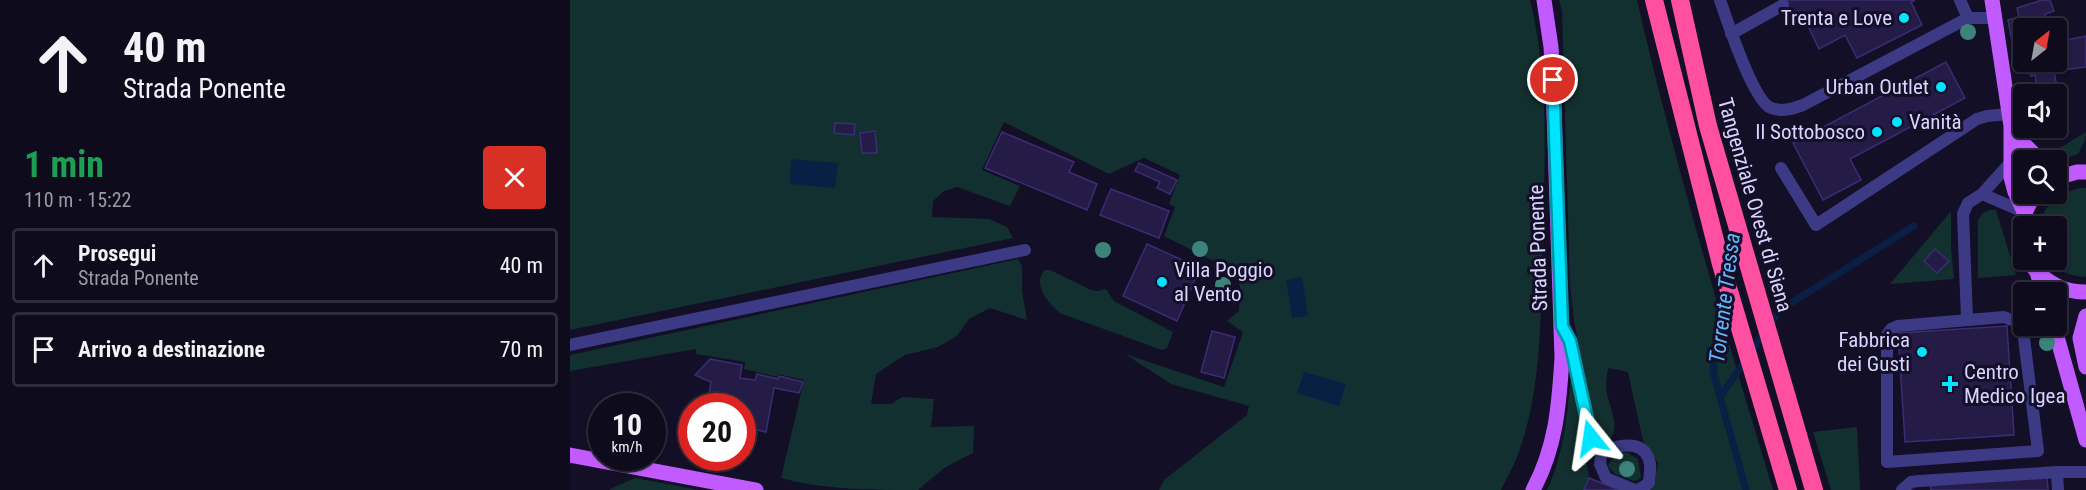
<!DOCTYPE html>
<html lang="it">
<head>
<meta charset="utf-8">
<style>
  :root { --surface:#0e0b1c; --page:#171425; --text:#f1f3f6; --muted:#9b9ba3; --line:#2e2b3b }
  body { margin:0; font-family:"Roboto Condensed",sans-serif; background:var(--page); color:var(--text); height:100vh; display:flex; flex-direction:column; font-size:22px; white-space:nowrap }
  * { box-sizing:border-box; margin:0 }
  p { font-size:20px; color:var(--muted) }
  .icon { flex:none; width:33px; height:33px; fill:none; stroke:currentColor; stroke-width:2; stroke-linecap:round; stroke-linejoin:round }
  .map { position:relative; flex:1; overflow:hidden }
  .panel { display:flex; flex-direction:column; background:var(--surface); width:570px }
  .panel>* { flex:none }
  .hud { background:#0e0b1c; color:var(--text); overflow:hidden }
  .needle { width:39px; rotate:31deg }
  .tools { position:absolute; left:1443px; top:18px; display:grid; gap:12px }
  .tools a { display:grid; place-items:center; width:54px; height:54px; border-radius:6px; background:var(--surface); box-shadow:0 2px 4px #0004,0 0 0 2px var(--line); font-size:30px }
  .speed { position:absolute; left:18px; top:393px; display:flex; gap:12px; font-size:30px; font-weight:700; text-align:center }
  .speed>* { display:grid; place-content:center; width:78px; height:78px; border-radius:50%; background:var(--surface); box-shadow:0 2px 4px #0004,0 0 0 2px var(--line); line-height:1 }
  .speed small { font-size:15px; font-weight:400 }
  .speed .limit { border:9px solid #d22; background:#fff; color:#111 }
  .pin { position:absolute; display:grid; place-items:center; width:51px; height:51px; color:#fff; margin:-26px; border:3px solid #fff; border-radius:50%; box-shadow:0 2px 6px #0007 }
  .me { position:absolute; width:66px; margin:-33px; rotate:345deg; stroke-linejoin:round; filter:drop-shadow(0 0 4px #0008) }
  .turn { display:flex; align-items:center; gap:21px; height:126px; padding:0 24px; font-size:27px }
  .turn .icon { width:78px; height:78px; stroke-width:2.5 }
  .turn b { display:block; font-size:42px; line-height:51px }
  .round { display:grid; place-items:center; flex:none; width:63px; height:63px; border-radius:6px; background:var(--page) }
  .summary { display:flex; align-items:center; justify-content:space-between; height:102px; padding:0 24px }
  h1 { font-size:36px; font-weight:700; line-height:45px; color:#1e9e55 }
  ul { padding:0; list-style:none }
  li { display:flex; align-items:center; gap:18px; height:75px; margin:0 12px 9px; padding:0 12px; border:3px solid var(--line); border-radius:6px }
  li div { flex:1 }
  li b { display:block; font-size:22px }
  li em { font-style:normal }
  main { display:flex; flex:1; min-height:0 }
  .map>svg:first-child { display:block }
  .green { fill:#12302f; fill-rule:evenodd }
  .water { fill:#0a1f44 }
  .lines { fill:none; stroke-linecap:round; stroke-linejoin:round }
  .stream { stroke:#0a1f44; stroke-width:7 }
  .building { fill:#241b47; stroke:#3b2d73; stroke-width:1.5 }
  .lane { stroke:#3d3a85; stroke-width:12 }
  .primary { stroke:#c25bff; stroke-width:15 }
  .highway { stroke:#ff4fa3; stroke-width:18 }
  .tree { fill:#3d827b }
  .route-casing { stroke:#0095a6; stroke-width:15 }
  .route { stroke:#00e5ff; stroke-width:10 }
  .poi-dot { fill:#00e5ff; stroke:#130f26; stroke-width:2 }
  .labels { text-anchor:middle; stroke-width:6; stroke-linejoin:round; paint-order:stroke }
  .poi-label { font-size:21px; fill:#d9d4ff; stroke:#130f26; text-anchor:end }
  .street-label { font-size:21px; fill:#d9d4ff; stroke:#130f26 }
  .water-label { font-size:22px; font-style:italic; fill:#62b6ff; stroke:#130f26 }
</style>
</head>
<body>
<main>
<section class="panel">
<div class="hud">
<div class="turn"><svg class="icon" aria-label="ahead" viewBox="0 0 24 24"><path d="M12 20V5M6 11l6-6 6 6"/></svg><div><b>40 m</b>Strada Ponente</div></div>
</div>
<div class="summary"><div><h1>1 min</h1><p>110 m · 15:22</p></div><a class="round" style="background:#d93025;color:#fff"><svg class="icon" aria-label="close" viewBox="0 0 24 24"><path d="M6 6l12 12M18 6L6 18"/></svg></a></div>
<ul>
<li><svg class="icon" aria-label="ahead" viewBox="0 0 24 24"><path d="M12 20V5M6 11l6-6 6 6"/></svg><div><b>Prosegui</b><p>Strada Ponente</p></div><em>40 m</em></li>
<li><svg class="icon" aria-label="arrive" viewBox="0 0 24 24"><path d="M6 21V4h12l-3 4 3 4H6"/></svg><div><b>Arrivo a destinazione</b></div><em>70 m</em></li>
</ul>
</section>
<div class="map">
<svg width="1516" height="490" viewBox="0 0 1516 490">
  <rect width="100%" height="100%" fill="#130f26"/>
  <!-- green -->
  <path class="green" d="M0,0H960C979,77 975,153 973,231C970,306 974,387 947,457C943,468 936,479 931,490H589L594,480L677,415L679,406L601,384L555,354L654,387L673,332L657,321L669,311L670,286L661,270L594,236L605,207L599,204L610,175L574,158L539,174L434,122L412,170L450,186L440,206L387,187L374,191L363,201L362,217L419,219L437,227L443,238L0,330Z
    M989,0H1067C1105,165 1154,328 1203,490H1079L1084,487L1088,463L1073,441L1058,372L1038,368C1037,374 1036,381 1036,387C1037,404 1056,435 1033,444L1027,440L1004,321L1000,285L992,11Z
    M1516,132L1515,140L1508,154L1490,160L1478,155Z
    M1510,188H1516V277C1500,276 1489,272 1479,260H1486V226H1470C1473,204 1489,193 1510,188Z
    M1420,210H1426L1446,275L1408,278V220L1413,213Z
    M1381,211V246L1384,279L1320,284ZM1365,249L1378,261L1367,273L1354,261Z
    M448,259L452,266V291L457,320L420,308L399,319L387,336L368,347L335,355L306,374L301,404H321L332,397L364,399L361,427L404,426L403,453L374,468L348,490C302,490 254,490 211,478L234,380L208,374L207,377L174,369L175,362L126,354V349L0,371V355Z
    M475,270H480L521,290L528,291L536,289L544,301L603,332L597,348L592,350L492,314C480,306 461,284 475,270Z
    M1003,363L1017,439L1016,459L1019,478L1014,490H977C996,450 997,407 1003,363Z
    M1287,427L1290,490H1261L1243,432Z
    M1052,452L1058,453L1068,459L1071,478L1064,481L1045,474L1038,466L1042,459Z
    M65,478L130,490H38Z"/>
  <!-- water -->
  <path class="water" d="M221,159L268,163L265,188L220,184Z
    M732,277L738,316L722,318L716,280Z
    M734,372L776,384L769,406L727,393Z"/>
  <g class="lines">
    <!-- stream -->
    <path class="stream" d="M1158,267L1163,234
      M1154,293L1143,371L1176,490
      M1150,397L1210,310L1344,226"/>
  </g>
  <!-- building -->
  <path class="building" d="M1211,0H1345L1341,2L1352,25L1287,58L1275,35L1249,49L1237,24L1233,27L1219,16Z
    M1472,0H1480L1484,11L1475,14L1479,28H1454V50L1444,52L1438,20L1449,17L1447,8Z
    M1516,36V67L1484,71L1487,87L1467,90L1465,75L1461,76L1456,62H1486V42Z
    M1376,62L1395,98L1280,159L1291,180L1253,200L1223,143Z
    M265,123L285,124L284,135L264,133Z
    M305,131L307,153H292L290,133Z
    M432,132L504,162L499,172L527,184L517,210L415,168Z
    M569,163L607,180L600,194L587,188L590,182L565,171Z
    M541,189L599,211L589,238L530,215Z
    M577,244L630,268L607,321L553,296Z
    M1365,249L1379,261L1367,273L1354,261Z
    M1437,326L1444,435L1335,442L1328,333Z
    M642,331L665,337L654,378L631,372Z
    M140,359L172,365L170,378L185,380L187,374L208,379L209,376L233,382L229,393L204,388L196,432L172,427V406H137L141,382L125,375Z
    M1477,477L1478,490H1361L1360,482Z
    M1019,478L1049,490H1014Z"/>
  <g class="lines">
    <!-- lane -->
    <path class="lane" d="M1150,0C1157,20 1183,101 1201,108C1212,112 1222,109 1233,105L1398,18
      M1390,0L1398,18H1424
      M1161,34L1213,5
      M1211,168L1246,225L1407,119L1417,116L1438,114
      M1412,194L1454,212
      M1434,317L1447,322L1453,330L1468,451L1317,462V335L1321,329L1328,326Z
      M1397,319L1393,214L1398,203L1412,194L1440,163
      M992,326L1000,341L1021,438L1027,447L1036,450C1052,444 1076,440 1080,464C1081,470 1079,477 1079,483L1070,489L1065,490L1036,478L1030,464L1032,449
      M0,345L455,250
      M1487,472L1488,490
      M1332,490L1341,482L1350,481L1487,472H1516"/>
    <!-- primary -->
    <path class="primary" d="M1422,0L1441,126V177L1445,192L1454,212
      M1441,126L1454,144L1470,160
      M1486,178L1507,172H1516
      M1454,247C1450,226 1453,210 1466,194
      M1458,260L1467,272L1473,292
      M1467,272C1482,285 1495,292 1516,292
      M1516,316L1510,338L1516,367
      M1484,326L1516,440
      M0,455L186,490
      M963,490C986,447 989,406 992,358L983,80L981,47L974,0"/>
    <!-- highway -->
    <path class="highway" d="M1084,0L1151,264L1218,490
      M1110,0L1138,126L1244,490"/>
  </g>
  <!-- trees -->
  <g class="tree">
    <circle cx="1398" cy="32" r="8"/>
    <circle cx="630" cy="249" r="8"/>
    <circle cx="533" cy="250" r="8"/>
    <circle cx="653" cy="285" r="8"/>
    <circle cx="1477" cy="343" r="8"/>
    <circle cx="1057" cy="469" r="8"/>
  </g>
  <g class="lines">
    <!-- route casing -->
    <g class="route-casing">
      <path id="route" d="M983,80L992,326L1000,341L1021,438"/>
    </g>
    <!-- route -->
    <use href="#route" class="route"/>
  </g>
  <!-- markers -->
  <g class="poi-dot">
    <circle cx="1334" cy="18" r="6"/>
    <circle cx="1371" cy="87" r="6"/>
    <circle cx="1327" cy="122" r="6"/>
    <circle cx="1307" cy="132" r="6"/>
    <circle cx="592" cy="282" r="6"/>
    <circle cx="1352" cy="352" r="6"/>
    <path d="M1377 375h6v6h6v6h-6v6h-6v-6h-6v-6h6z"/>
  </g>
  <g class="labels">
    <!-- poi labels -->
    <g class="poi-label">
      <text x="1322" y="25">Trenta e Love</text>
      <text x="1359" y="94">Urban Outlet</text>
      <text x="1339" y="129" text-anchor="start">Vanità</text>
      <text x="1295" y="139">Il Sottobosco</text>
      <text x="604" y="277" text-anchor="start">Villa Poggio<tspan x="604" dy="24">al Vento</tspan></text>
      <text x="1340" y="347">Fabbrica<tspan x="1340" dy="24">dei Gusti</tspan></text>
      <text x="1394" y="379" text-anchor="start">Centro<tspan x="1394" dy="24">Medico Igea</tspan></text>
    </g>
    <!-- street labels -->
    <g class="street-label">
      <text transform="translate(1185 205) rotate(74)" y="7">Tangenziale Ovest di Siena</text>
      <text transform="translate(968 248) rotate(-92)" y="7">Strada Ponente</text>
    </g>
    <!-- water labels -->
    <g class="water-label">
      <text transform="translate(1154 298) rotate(-83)" y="8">Torrente Tressa</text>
    </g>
  </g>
</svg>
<div class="tools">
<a><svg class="needle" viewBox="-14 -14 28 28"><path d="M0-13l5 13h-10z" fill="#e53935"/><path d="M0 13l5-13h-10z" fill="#9b9ba3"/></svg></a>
<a><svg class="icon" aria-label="sound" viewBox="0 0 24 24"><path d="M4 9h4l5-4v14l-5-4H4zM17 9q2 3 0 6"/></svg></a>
<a><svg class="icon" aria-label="search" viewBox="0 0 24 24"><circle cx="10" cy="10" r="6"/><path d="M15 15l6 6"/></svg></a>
<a>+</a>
<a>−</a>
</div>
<div class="speed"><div>10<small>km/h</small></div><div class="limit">20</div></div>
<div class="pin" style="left:983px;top:80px;background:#d93025"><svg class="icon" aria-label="arrive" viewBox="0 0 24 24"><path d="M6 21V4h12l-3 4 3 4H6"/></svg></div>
<svg class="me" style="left:1021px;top:438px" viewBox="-20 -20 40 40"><path d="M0-17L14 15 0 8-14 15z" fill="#00e5ff" stroke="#fff" stroke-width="4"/></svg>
</div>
</main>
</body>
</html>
